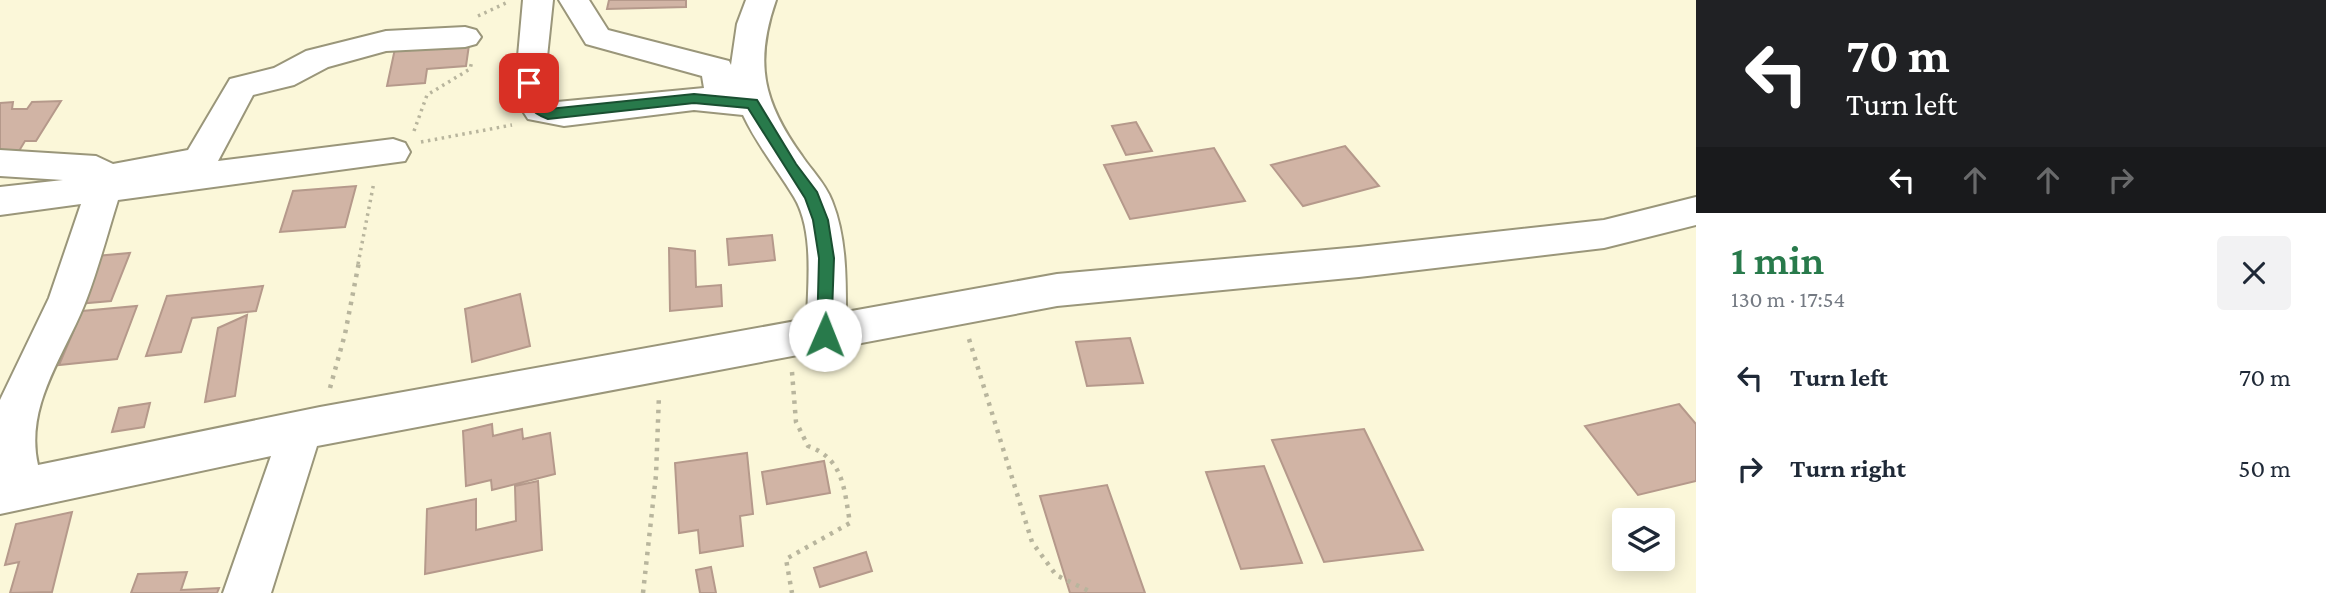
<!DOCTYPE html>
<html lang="en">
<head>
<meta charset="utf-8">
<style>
  :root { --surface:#fff; --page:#f2f2f3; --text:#1f2937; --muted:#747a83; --accent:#287a4b }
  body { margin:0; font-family:"Crimson Pro",serif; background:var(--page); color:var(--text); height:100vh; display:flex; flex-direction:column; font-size:26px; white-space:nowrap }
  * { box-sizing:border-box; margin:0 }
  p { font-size:23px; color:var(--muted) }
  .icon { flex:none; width:38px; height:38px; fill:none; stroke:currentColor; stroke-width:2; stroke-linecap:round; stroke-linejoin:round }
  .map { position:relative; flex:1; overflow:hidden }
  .details { display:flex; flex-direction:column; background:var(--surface); width:630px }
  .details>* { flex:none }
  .top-card { background:#202124; color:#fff; overflow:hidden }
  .fabs { position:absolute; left:1612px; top:508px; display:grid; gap:14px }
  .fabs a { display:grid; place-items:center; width:63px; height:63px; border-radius:7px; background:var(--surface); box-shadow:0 4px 18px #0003; font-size:35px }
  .pin { position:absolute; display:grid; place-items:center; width:60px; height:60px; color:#fff; margin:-30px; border-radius:14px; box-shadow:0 4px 10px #0006 }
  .me { position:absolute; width:77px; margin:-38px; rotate:1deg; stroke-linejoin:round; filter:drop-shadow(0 0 5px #0008) }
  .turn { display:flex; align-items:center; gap:24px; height:147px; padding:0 35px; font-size:32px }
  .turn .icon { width:91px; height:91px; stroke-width:2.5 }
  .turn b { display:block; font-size:49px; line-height:60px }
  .lanes { display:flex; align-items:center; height:66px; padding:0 35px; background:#0003; justify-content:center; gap:35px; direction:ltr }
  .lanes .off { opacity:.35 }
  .round { display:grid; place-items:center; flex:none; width:74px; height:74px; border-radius:7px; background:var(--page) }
  .summary { display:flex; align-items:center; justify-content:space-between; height:119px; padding:0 35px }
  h1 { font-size:42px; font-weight:600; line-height:52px; color:var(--accent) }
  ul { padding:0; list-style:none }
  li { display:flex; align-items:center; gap:21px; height:91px; padding:0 35px }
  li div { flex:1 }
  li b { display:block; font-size:26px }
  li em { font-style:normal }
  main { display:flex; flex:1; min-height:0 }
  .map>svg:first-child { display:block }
  .building { fill:#d1b4a5; stroke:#b5998b; stroke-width:2 }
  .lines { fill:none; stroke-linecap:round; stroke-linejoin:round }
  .minor-casing { stroke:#9a967a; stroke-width:4 }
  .path-far1 { stroke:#b8b59d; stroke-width:3.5; stroke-dasharray:2.5 4.5; stroke-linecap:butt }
  .path { stroke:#b8b59d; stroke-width:4.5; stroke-dasharray:3.5 6; stroke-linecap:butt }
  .minor { fill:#fff; fill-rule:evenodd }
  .route { fill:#287a4b; stroke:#1a4f31; stroke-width:2 }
</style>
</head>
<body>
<main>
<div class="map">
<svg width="1696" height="593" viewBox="0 0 1696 593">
  <rect width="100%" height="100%" fill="#fbf7d9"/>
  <!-- building -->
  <path class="building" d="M609,0H686V7L607,9Z
    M470,38L466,66L427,69L425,83L387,86L396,44Z
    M61,101L36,141H25L19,151H0V103L13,102L12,109H27L32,102Z
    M1136,122L1152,151L1126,155L1112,126Z
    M1345,146L1379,186L1303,206L1271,165Z
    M1214,148L1245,201L1130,219L1104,165Z
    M356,186L345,227L280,232L293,191Z
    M772,235L775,260L729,265L727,239Z
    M669,248L695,251L696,287L721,285L722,306L670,311Z
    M130,253L111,301L76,304L96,256Z
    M263,286L256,311L192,318L181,352L146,356L167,296Z
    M520,294L530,346L472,362L465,309Z
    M137,306L117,359L59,365L82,311Z
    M247,315L235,396L205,402L218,328Z
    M1130,338L1143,383L1087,386L1076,342Z
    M150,403L144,427L112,432L119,408Z
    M1679,404L1696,424V481L1638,495L1585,426Z
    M492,424L493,436L522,429L523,439L550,433L555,474L492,490L491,480L466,486L463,431Z
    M1364,429L1423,550L1324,562L1272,440Z
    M747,453L753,514L740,516L743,546L700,553L698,530L679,533L675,463Z
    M824,461L830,493L767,504L762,472Z
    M1264,466L1302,563L1241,569L1206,472Z
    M538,481L542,550L425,574L427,509L476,499V530L516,521L515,486Z
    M1107,485L1145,593H1070L1040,496Z
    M72,512L52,592L10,593L19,562L5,565L16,524Z
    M866,552L872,571L820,587L814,568Z
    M711,567L716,593H700L696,570Z
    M187,572L181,590L219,588L217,593H131L138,574Z"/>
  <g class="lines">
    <!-- minor casing -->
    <g class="minor-casing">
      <path id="minor" d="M523,0H553L547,57L550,101L557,102L704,88L702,76L586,44L559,0H589L608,30L729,61L731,65L737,24L746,0H776C754,63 763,102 802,156C812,171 825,183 832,201C846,236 846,275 846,312L1057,274L1359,247L1604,220L1696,197V225L1604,248L1359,277L1057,306L317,446L271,593H223L271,456L0,514V400L49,298L81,204L0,215V187L63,180L0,176V150L96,156L113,164L188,150L230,79L274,68L306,51L386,31L465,27L476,30L481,37L476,44L465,47L386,51L328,67L294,85L253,95L218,161L393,139L405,143L410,152L405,161L118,200C108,232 99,266 87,298C67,352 24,404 38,465L320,407L807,319C808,282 814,230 794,197C777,169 757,145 743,115L694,110L564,126L528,119L517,102L515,90Z"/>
    </g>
    <!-- path-far1 -->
    <path class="path-far1" d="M478,16L508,2
      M414,131L427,95L470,69L472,61
      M421,142L512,125
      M358,264L374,182"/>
    <!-- path -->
    <path class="path" d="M969,339L1032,542L1056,575L1093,593
      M792,372L796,422L808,446C844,459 844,489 850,523L786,559L792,593
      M330,388L345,334L359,262
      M643,593L656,475L659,395"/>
    <!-- minor -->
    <use href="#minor" class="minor"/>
  </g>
  <!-- route -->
  <path class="route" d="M529,78L536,83L538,100L549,109L694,94L757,100L796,164L817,192L828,220L834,258L831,340H820L817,335L819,258L813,220L805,198L748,108L694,103L548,119C528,112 525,102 522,83Z"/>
</svg>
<div class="fabs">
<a><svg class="icon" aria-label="layers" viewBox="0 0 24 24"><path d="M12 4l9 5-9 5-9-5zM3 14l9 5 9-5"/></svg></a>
</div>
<div class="pin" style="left:529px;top:83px;background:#d93025"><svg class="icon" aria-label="arrive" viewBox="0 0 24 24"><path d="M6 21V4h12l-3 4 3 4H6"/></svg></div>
<svg class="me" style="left:825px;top:335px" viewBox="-20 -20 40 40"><circle r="19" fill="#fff"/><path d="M0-13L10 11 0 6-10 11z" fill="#287a4b"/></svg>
</div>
<section class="details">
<div class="top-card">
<div class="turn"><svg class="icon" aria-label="left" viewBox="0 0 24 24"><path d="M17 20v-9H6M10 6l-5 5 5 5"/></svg><div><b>70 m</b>Turn left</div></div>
<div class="lanes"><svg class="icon" aria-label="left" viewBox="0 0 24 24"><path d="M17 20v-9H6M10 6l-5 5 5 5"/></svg><svg class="icon off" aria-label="ahead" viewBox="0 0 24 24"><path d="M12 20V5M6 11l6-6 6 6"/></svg><svg class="icon off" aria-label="ahead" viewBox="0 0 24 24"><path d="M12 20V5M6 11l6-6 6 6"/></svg><svg class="icon off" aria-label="right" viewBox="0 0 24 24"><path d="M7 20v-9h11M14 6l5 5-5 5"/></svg></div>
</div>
<div class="summary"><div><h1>1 min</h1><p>130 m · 17:54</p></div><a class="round"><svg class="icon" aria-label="close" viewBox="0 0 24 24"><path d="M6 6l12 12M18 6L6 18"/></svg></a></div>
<ul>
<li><svg class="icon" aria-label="left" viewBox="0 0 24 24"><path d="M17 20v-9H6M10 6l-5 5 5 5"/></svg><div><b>Turn left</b></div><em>70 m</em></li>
<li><svg class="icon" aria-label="right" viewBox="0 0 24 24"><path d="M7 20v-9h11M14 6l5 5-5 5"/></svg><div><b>Turn right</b></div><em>50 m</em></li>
</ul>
</section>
</main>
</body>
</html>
